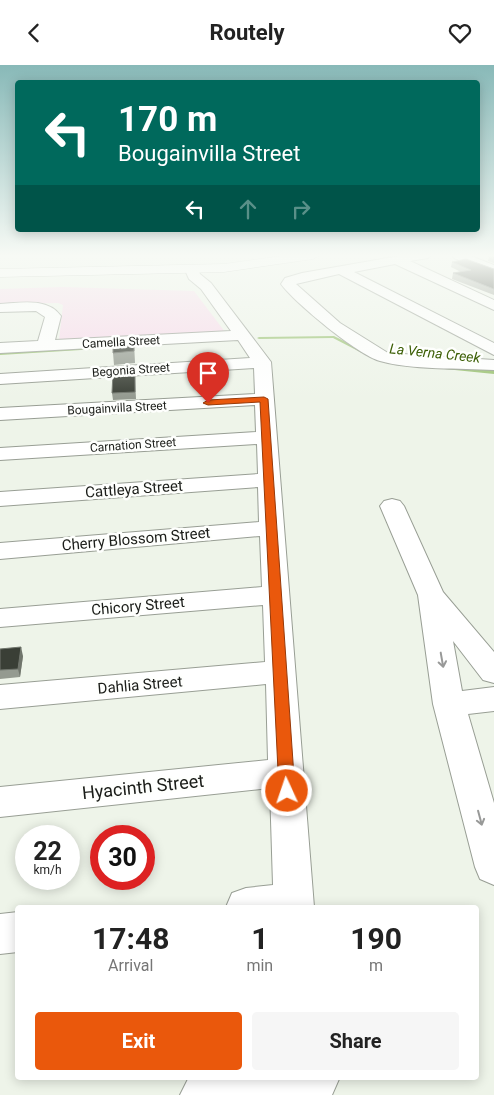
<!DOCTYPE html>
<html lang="en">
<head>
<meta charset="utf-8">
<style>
  :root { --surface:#fff; --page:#f6f6f6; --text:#222; --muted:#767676; --accent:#ea580c }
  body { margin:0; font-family:Roboto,sans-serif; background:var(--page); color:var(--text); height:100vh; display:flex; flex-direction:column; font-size:19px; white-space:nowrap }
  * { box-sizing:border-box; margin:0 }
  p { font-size:16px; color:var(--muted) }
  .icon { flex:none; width:28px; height:28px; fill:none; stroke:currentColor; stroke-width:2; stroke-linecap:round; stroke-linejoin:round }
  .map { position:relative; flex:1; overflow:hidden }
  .panel { position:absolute; left:15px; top:840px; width:464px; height:175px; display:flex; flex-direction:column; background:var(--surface); border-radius:5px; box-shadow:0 2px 12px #0003 }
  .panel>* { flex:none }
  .top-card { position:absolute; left:15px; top:15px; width:465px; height:152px; border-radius:5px; box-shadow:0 2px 12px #0003; background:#00695c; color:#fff; overflow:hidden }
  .speed { position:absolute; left:15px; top:760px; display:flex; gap:10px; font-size:25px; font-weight:700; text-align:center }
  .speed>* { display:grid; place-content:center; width:65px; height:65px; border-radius:50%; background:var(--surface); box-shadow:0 2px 12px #0003; line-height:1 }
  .speed small { font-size:12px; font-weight:400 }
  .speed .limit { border:8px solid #d22; background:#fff; color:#111 }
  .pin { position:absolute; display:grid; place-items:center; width:42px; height:42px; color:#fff; margin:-51px -21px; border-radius:50% 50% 50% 0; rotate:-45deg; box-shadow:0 0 5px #0007 }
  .pin .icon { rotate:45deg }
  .me { position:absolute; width:55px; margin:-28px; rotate:357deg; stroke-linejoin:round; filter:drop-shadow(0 0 4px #0008) }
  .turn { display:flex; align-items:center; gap:18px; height:105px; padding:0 20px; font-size:22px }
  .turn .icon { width:65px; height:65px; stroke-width:2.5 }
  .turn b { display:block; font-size:35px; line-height:42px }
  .lanes { display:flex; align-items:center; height:48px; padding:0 20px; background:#0003; justify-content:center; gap:25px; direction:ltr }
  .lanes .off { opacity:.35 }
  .eta { display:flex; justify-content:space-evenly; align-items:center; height:85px; text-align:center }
  .eta b { font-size:30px; font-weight:700; line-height:35px }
  .cta { display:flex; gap:10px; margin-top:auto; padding:10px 20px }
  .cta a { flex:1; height:58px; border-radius:5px; background:var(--accent); color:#fff; font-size:20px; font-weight:700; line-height:58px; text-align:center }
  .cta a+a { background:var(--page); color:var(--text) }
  header { display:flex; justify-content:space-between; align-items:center; height:65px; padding:0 20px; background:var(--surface); font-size:22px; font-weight:700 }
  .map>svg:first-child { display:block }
  .green { fill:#f8daeb }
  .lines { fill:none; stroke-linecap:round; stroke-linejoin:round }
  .stream { fill:#99c170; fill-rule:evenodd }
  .street-casing { stroke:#989e94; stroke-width:2 }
  .secondary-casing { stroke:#989e94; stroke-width:1 }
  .street { fill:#fff; fill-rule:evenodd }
  .secondary { fill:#fff; fill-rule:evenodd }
  .wall { fill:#949a90 }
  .shaded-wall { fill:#70756c }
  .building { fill:#3a3f36; stroke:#70756c }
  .oneway { stroke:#989998 }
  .route { fill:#ea580c; stroke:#983908 }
  .labels { text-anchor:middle; stroke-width:5; stroke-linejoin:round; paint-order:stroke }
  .far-street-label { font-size:12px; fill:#1b1d19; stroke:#fefffd }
  .far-water-label { font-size:14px; font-style:italic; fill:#3d6007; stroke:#fefffd }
  .street-label { font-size:15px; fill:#1b1d19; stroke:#fefffd }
  .near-street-label { font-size:18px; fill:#1b1d19; stroke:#fefffd }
</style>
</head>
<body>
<header><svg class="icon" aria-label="back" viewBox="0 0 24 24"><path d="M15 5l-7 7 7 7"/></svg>Routely<svg class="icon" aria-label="heart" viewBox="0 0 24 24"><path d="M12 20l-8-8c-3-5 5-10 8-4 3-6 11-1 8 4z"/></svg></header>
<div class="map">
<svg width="494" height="1030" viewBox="0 0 494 1030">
  <rect width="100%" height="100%" fill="#eef4e9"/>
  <!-- green -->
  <path class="green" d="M62,222L194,226L225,267L59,275L63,240L58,238L0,239V224Z"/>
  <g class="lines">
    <!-- stream -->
    <path class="stream" d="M334,271L366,287L362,288L333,273L259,274L257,273L259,272Z
      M160,278H162V280L0,290V288Z
      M443,302L494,305V309L445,304H443Z"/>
    <!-- street casing -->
    <g class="street-casing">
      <path id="street" d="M405,190H430L428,193L410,196L494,235V245L395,199L354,207L494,278V290L339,209L296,219L340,258L388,288L494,295V305C461,303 411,305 380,296C358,290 295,238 281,219L285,213L302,208Z
        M452,190H468L494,200V209L454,193Z
        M192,201L197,202L200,209L211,218L271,297L314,842H226L232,828L246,823L273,820L270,723L0,752V722L268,695L266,619L0,644V620L265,597L263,540L0,562V544L262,522L260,471L0,494V478L259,457L258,422L0,441V427L258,409L257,379L0,395V383L256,367L255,340L0,355V343L255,329L254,303L0,319V309L250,293L238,275L0,288V278L38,276L45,252L36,246L0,247V239C20,238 47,232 61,251L55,275L231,266L201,224L189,214L185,205Z
        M392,434L400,436L404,441L443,527L494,587V618L483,615L453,576L462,626L494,622V646L468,649L494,738V820L480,814L475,802L433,639L418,530L380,441L384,436Z
        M18,847V887L0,889V849Z
        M189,1012H338L339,1014L332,1030H180Z"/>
    </g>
    <!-- secondary casing -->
    <g class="secondary-casing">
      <path id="secondary" d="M289,190H320L313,194L224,207L0,212V204L224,199Z"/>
    </g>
    <!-- street -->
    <use href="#street" class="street"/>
    <!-- secondary -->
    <use href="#secondary" class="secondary"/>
  </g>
  <!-- wall -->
  <path class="wall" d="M494,190V198L488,196L489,191Z
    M452,197L494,204V230L452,214L453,208L461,207L451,202Z
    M134,277L135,298L114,300L113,288Z
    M135,312L136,334L113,335L112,328Z
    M0,584L23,591L20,612L0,614Z"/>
  <!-- shaded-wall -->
  <path class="shaded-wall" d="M21,582L23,591L20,612L18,604Z"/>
  <!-- building -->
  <path class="building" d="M466,194L494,204V224L453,208L471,205L452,197Z
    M134,277V286L113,288V278Z
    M135,306V327L112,328L113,307Z
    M21,582L18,604L0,605V584Z"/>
  <!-- one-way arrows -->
  <defs><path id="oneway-shaft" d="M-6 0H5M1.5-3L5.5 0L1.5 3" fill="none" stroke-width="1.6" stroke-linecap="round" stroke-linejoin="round" transform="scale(1.25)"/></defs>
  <g class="oneway">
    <use href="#oneway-shaft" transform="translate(442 595) rotate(80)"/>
    <use href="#oneway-shaft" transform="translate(480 753) rotate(75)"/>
  </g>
  <!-- sky -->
  <linearGradient id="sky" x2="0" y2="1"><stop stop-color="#88b9b8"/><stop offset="0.57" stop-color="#f7faf5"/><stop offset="1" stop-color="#f7faf5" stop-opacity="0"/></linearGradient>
  <rect width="494" height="334" fill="url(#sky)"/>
  <!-- route -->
  <path class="route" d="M264,332L268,334L295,726L292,730L287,732L282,730L279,726L260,337L208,340L203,338L208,335Z"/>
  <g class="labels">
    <!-- far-street labels -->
    <g class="far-street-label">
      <text transform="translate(121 277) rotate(-3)" y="4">Camella Street</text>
      <text transform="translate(131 305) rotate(-4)" y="4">Begonia Street</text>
      <text transform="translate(117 343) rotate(-3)" y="4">Bougainvilla Street</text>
      <text transform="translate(133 380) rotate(-4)" y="4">Carnation Street</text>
    </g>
    <!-- far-water labels -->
    <g class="far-water-label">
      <text transform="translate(435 288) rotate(6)" y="5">La Verna Creek</text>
    </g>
    <!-- street labels -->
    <g class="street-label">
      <text transform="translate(134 424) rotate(-4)" y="5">Cattleya Street</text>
      <text transform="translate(136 474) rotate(-5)" y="5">Cherry Blossom Street</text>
      <text transform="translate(138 541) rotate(-5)" y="5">Chicory Street</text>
      <text transform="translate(140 620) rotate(-5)" y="5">Dahlia Street</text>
    </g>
    <!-- near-street labels -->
    <g class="near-street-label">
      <text transform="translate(143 722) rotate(-6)" y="6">Hyacinth Street</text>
    </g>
  </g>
</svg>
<div class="speed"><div>22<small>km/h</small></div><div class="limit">30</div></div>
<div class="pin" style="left:208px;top:338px;background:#d93025"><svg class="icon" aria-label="arrive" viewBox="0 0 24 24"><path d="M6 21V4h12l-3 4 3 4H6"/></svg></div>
<svg class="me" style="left:287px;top:726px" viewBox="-20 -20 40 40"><circle r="17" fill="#ea580c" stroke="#fff" stroke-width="3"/><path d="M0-11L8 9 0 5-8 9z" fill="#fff"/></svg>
<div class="top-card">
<div class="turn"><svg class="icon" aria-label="left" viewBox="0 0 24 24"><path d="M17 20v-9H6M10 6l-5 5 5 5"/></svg><div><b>170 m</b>Bougainvilla Street</div></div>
<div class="lanes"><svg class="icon" aria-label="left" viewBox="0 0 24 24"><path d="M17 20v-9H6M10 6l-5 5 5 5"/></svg><svg class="icon off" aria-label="ahead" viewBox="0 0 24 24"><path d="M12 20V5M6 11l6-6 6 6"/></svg><svg class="icon off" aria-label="right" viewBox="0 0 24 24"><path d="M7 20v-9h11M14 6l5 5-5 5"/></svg></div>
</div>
<section class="panel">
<div class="eta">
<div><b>17:48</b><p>Arrival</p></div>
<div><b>1</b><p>min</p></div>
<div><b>190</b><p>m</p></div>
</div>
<div class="cta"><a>Exit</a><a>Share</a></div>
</section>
</div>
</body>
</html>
